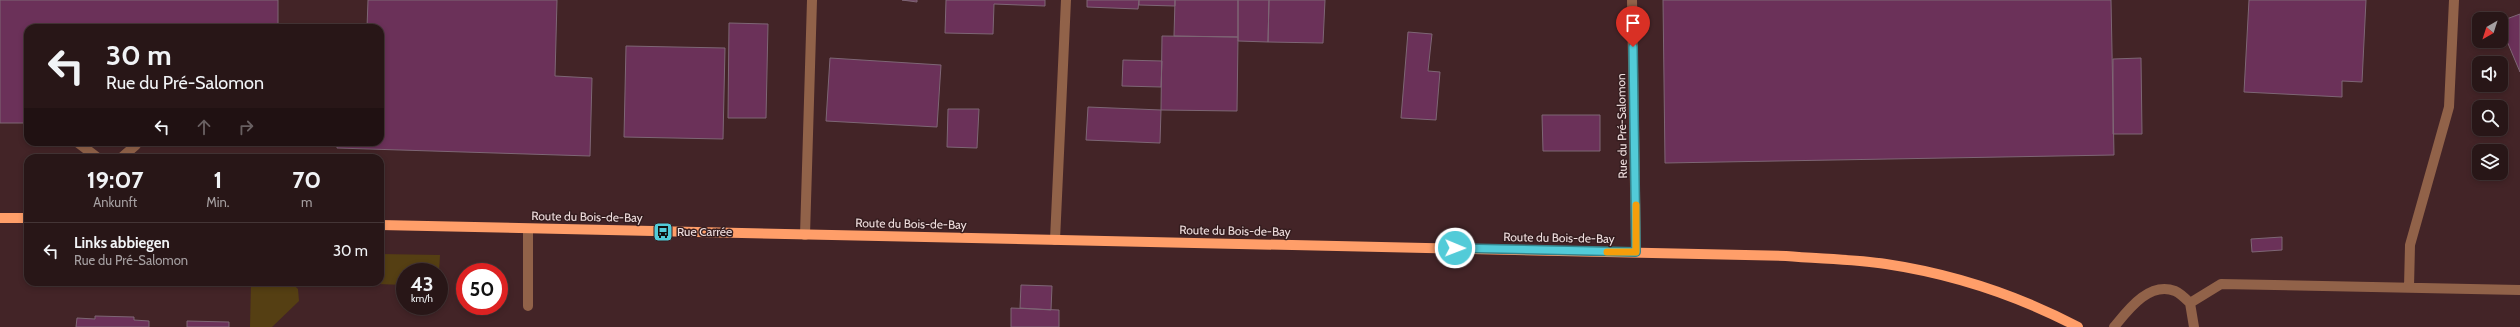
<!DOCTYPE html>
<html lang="de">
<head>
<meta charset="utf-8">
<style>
  :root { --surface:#281617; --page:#342324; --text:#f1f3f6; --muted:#a59fa1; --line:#443536 }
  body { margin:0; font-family:Cabin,sans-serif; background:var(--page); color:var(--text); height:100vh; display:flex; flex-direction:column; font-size:15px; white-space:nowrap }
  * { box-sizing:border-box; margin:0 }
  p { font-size:13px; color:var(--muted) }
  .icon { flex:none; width:22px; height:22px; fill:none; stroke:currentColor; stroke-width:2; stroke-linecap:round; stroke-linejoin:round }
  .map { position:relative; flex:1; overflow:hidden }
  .drawer { position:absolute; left:24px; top:154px; width:360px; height:132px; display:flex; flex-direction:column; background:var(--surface); border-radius:12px; box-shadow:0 2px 6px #0003,0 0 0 1px var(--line) }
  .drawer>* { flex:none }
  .banner { position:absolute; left:24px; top:24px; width:360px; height:122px; border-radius:12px; box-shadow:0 2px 6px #0003,0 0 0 1px var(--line); background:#281617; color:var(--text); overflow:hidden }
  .needle { width:26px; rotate:219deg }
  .fabs { position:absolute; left:2472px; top:12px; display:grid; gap:8px }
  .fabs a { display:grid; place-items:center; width:36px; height:36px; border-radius:8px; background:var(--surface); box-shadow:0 2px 6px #0003,0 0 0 1px var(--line); font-size:20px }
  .speed { position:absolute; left:396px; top:263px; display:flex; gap:8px; font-size:20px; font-weight:700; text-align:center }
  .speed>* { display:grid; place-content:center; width:52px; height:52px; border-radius:50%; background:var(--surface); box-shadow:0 2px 6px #0003,0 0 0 1px var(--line); line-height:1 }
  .speed small { font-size:10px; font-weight:400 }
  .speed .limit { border:6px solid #d22; background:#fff; color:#111 }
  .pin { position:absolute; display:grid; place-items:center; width:34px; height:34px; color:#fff; margin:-41px -17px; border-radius:50% 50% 50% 0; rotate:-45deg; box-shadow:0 0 4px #0007 }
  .pin .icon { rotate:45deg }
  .me { position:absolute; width:44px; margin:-22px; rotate:91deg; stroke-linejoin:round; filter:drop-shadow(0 0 3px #0008) }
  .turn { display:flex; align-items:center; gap:14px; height:84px; padding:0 16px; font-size:18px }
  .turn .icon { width:52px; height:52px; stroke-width:2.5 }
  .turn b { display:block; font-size:28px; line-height:34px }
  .lanes { display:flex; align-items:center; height:38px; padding:0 16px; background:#0003; justify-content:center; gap:20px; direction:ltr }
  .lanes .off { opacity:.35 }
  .eta { display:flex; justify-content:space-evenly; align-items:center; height:68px; text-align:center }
  .eta b { font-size:24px; font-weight:700; line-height:28px }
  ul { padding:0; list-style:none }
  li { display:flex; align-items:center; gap:12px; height:56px; padding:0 16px; border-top:1px solid var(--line) }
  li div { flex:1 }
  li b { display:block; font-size:15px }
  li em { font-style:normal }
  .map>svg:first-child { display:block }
  .built { fill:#432427; fill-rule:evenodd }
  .green { fill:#553f13 }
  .building { fill:#6b3159; stroke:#7e6675 }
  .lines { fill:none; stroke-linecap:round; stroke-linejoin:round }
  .minor { stroke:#916249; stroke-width:10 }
  .major { stroke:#ff9e69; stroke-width:10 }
  .route-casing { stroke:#35848c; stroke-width:10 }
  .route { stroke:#52cbd8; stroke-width:7 }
  .slow { stroke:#f59e0b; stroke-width:7 }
  .labels { text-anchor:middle; stroke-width:3; stroke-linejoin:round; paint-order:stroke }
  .street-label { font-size:12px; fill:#efdede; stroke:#351d1f }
  .poi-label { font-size:12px; fill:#efdede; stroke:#351d1f; text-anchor:start }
</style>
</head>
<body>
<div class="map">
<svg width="2520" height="327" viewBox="0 0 2520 327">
  <rect width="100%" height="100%" fill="#351d1f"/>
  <!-- built -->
  <path class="built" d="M0,0H2520V327H0ZM2479,19H2501V41H2479ZM28,28H380V142H28ZM2479,63H2501V85H2479ZM2479,107H2501V129H2479ZM2479,151H2501V173H2479ZM28,158H380V282H28ZM405,272H439V306H405ZM465,272H499V306H465Z"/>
  <!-- green -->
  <path class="green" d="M380,254L440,255L439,272H405V285L350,283L380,282Z
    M251,282H291L298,289L299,301L272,327H250Z"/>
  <!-- building -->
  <path class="building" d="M0,0H278V28H28V123H0Z
    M368,0H557L555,76L592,78L590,156L337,148V142H380V28H367Z
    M902,0H917V2Z
    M946,0H1045V6L994,4L993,34L945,33Z
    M1087,0H1139L1138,9L1087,7Z
    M1139,0H1175V6L1139,5Z
    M1175,0H1238V37L1174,36Z
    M1238,0H1269L1268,42L1238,41Z
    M1269,0H1325L1323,43L1268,42Z
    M1663,0H2111L2114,155L1665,163Z
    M2249,0H2366L2362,82L2342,81V97L2244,92Z
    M2520,14V72L2501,27V21Z
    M729,23L768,24L766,118H728Z
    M1408,32L1432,34L1428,71L1440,72L1436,120L1401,118Z
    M1162,36L1238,37L1237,111L1161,110Z
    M626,46L725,48L723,139L624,137Z
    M830,58L941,65L937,127L826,121Z
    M2141,58L2142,134H2113V59Z
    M1123,60L1162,61L1161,87L1122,86Z
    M1088,107L1161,110L1160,143L1086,140Z
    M948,109H979L977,148L947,147Z
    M1542,115H1600V151H1543Z
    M2282,237V250L2252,252L2251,239Z
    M1021,285L1052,286L1051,310L1020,308Z
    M1011,308L1059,310V327H1011Z
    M95,316L134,317V320L149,321V327H76L77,318L95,319Z
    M187,321L229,322V327H187Z"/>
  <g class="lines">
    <!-- minor -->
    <path class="minor" d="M1632,0L1636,252
      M77,142L98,158
      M121,158L136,145V142
      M528,229V306
      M805,235L812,0
      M1055,240L1066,0
      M2409,287L2410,245L2449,107L2454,0
      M2190,303L2221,284L2520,290
      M2114,327C2128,310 2149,281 2175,291C2180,293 2186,299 2190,303L2194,327"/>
    <!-- major -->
    <path class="major" d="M0,218H28
      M380,225L1786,256C1819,259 1853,259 1886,264C1953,274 2017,295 2078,327"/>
  </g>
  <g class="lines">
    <!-- route casing -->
    <g class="route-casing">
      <path id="route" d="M1455,248L1636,252L1633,47"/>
    </g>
    <!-- route -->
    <use href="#route" class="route"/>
    <!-- slow -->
    <path class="slow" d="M1607,252H1636V205"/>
  </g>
  <!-- icons -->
  <defs>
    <g id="bus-square" transform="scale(1)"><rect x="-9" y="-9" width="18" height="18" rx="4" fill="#52cbd8" stroke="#351d1f"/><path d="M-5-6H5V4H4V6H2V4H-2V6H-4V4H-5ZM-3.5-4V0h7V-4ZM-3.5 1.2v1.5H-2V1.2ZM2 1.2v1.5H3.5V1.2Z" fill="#111"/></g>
  </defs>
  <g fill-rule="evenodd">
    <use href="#bus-square" x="663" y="232"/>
  </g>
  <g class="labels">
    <!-- street labels -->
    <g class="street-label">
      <text transform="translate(1622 126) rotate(-91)" y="4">Rue du Pré-Salomon</text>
      <text transform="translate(587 217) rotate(1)" y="4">Route du Bois-de-Bay</text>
      <text transform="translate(911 224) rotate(1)" y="4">Route du Bois-de-Bay</text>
      <text transform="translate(1235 231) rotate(1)" y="4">Route du Bois-de-Bay</text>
      <text transform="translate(1559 238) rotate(1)" y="4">Route du Bois-de-Bay</text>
    </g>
    <!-- poi labels -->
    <g class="poi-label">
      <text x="677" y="236">Rue Carrée</text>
    </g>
  </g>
</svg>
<div class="fabs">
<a><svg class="needle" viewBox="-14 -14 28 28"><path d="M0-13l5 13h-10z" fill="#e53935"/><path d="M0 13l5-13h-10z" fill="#a59fa1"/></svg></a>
<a><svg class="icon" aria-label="sound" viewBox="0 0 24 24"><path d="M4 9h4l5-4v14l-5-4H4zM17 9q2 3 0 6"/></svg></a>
<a><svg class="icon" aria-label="search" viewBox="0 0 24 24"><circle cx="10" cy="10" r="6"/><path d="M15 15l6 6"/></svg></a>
<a><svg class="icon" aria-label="layers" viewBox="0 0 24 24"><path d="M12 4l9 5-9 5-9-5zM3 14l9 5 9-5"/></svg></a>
</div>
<div class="speed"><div>43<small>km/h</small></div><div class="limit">50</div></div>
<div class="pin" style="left:1633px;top:47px;background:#d93025"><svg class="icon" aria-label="arrive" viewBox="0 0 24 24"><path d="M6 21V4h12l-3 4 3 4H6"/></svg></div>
<svg class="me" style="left:1455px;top:248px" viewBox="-20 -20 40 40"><circle r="17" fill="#52cbd8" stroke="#fff" stroke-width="3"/><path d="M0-11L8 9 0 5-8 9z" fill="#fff"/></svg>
<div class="banner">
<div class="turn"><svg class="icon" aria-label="left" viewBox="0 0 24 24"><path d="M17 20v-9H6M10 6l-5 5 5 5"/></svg><div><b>30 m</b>Rue du Pré-Salomon</div></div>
<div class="lanes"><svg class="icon" aria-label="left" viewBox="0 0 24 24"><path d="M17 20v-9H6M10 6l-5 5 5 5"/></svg><svg class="icon off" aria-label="ahead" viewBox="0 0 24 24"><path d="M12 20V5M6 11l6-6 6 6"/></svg><svg class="icon off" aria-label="right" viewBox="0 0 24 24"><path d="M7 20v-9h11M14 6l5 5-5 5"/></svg></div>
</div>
<section class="drawer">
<div class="eta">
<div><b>19:07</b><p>Ankunft</p></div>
<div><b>1</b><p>Min.</p></div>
<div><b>70</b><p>m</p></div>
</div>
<ul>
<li><svg class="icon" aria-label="left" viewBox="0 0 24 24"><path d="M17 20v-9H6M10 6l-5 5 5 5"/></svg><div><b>Links abbiegen</b><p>Rue du Pré-Salomon</p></div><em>30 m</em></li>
</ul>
</section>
</div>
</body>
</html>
